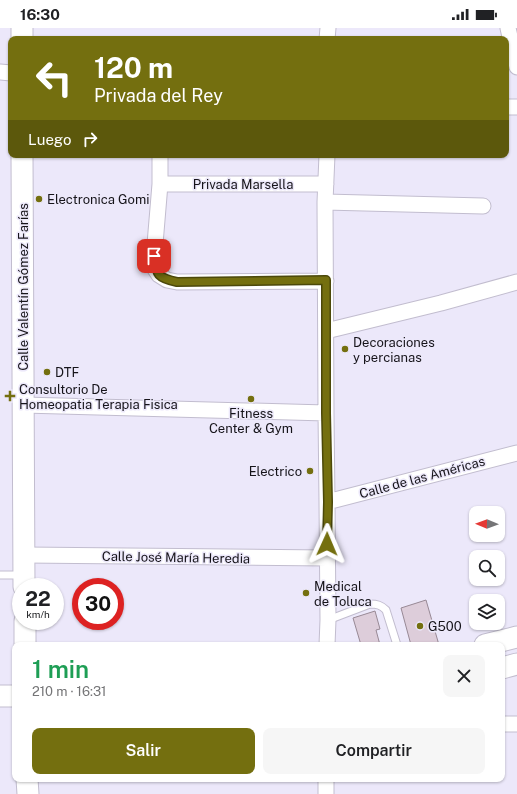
<!DOCTYPE html>
<html lang="es">
<head>
<meta charset="utf-8">
<style>
  :root { --surface:#fff; --page:#f6f6f6; --text:#202124; --muted:#757577; --accent:#746f0f }
  body { margin:0; font-family:"Public Sans",sans-serif; background:var(--page); color:var(--text); height:100vh; display:flex; flex-direction:column; font-size:15px; white-space:nowrap }
  * { box-sizing:border-box; margin:0 }
  p { font-size:13px; color:var(--muted) }
  .icon { flex:none; width:22px; height:22px; fill:none; stroke:currentColor; stroke-width:2; stroke-linecap:round; stroke-linejoin:round }
  .map { position:relative; flex:1; overflow:hidden }
  .panel { position:absolute; left:12px; top:614px; width:493px; height:140px; display:flex; flex-direction:column; background:var(--surface); border-radius:8px; box-shadow:0 1px 3px #0004 }
  .panel>* { flex:none }
  .hud { position:absolute; left:8px; top:8px; width:501px; height:122px; border-radius:8px; box-shadow:0 1px 3px #0004; background:#746f0f; color:#fff; overflow:hidden }
  .needle { width:26px; rotate:271deg }
  .buttons { position:absolute; left:469px; top:478px; display:grid; gap:8px }
  .buttons a { display:grid; place-items:center; width:36px; height:36px; border-radius:8px; background:var(--surface); box-shadow:0 1px 3px #0004; font-size:20px }
  .speed { position:absolute; left:12px; top:550px; display:flex; gap:8px; font-size:20px; font-weight:700; text-align:center }
  .speed>* { display:grid; place-content:center; width:52px; height:52px; border-radius:50%; background:var(--surface); box-shadow:0 1px 3px #0004; line-height:1 }
  .speed small { font-size:10px; font-weight:400 }
  .speed .limit { border:6px solid #d22; background:#fff; color:#111 }
  .pin { position:absolute; display:grid; place-items:center; width:34px; height:34px; color:#fff; margin:-17px; border-radius:8px; box-shadow:0 2px 6px #0006 }
  .me { position:absolute; width:44px; margin:-22px; rotate:1deg; stroke-linejoin:round; filter:drop-shadow(0 0 3px #0008) }
  .turn { display:flex; align-items:center; gap:14px; height:84px; padding:0 20px; font-size:18px }
  .turn .icon { width:52px; height:52px; stroke-width:2.5 }
  .turn b { display:block; font-size:28px; line-height:34px }
  .then { display:flex; align-items:center; height:38px; padding:0 20px; background:#0003; gap:8px; font-size:15px }
  .round { display:grid; place-items:center; flex:none; width:42px; height:42px; border-radius:8px; background:var(--page) }
  .summary { display:flex; align-items:center; justify-content:space-between; height:68px; padding:0 20px }
  h1 { font-size:24px; font-weight:600; line-height:30px; color:#1e9e55 }
  .action { display:flex; gap:8px; margin-top:auto; padding:8px 20px }
  .action a { flex:1; height:46px; border-radius:8px; background:var(--accent); color:#fff; font-size:16px; font-weight:600; line-height:46px; text-align:center }
  .action a+a { background:var(--page); color:var(--text) }
  .status { display:flex; justify-content:space-between; align-items:center; height:28px; padding:0 20px; background:var(--surface); direction:ltr }
  .status svg { height:11px; fill:currentColor }
  .map>svg:first-child { display:block }
  .building { fill:#ddcdda; stroke:#988995 }
  .lines { fill:none; stroke-linecap:round; stroke-linejoin:round }
  .lane-casing { stroke:#c2bdcf; stroke-width:9 }
  .street-casing { stroke:#c2bdcf; stroke-width:17 }
  .secondary-casing { stroke:#c2bdcf; stroke-width:23 }
  .lane { stroke:#fff; stroke-width:7 }
  .street { stroke:#fff; stroke-width:15 }
  .secondary { stroke:#fff; stroke-width:21 }
  .route-casing { stroke:#4b480a; stroke-width:10 }
  .route { stroke:#746f0f; stroke-width:7 }
  .poi-dot { fill:#746f0f; stroke:#ece8fa; stroke-width:1.5 }
  .labels { text-anchor:middle; stroke-width:3; stroke-linejoin:round; paint-order:stroke }
  .street-label { font-size:13px; fill:#16141a; stroke:#ece8fa }
  .poi-label { font-size:13px; fill:#16141a; stroke:#ece8fa; text-anchor:start }
</style>
</head>
<body>
<div class="status"><b>16:30</b><svg viewBox="0 0 49 12"><path d="M0 12V9h3v3zM5 12V6h3v6zM10 12V3h3v9zM15 12V0h3v12zM26 1h20v11H26zM47 4h2v5h-2z"/></svg></div>
<div class="map">
<svg width="517" height="766" viewBox="0 0 517 766">
  <rect width="100%" height="100%" fill="#ece8fa"/>
  <!-- building -->
  <path class="building" d="M426,572L439,617H411L401,580Z
    M375,583L380,601L376,602L380,617H361L353,590Z"/>
  <g class="lines">
    <!-- lane casing -->
    <g class="lane-casing">
      <path id="lane" d="M0,547H22
        M328,592L370,576C377,576 381,577 386,582L397,617"/>
    </g>
    <!-- street casing -->
    <g class="street-casing">
      <path id="street" d="M508,0L517,39
        M327,11L328,0
        M0,44L11,45
        M506,79H517
        M160,127V156L154,228L155,241L159,247L167,252L177,254L326,253
        M160,156H326
        M325,174L483,178
        M326,303L441,275L517,254
        M23,377L326,385
        M327,474L517,425
        M25,527L327,530
        M327,617L328,592L327,474L326,385L325,174L327,127
        M502,696H517
        M326,766V751"/>
    </g>
    <!-- secondary casing -->
    <g class="secondary-casing">
      <path id="secondary" d="M22,0V11
        M22,127L24,559
        M25,593V617
        M485,617L517,609
        M502,640L517,636
        M0,668H15
        M27,751L28,766"/>
    </g>
    <!-- lane -->
    <use href="#lane" class="lane"/>
    <!-- street -->
    <use href="#street" class="street"/>
    <!-- secondary -->
    <use href="#secondary" class="secondary"/>
  </g>
  <g class="lines">
    <!-- route casing -->
    <g class="route-casing">
      <path id="route" d="M154,228C156,247 158,250 177,254L326,252V385L328,474L327,516"/>
    </g>
    <!-- route -->
    <use href="#route" class="route"/>
  </g>
  <!-- markers -->
  <g class="poi-dot">
    <circle cx="39" cy="171" r="4"/>
    <circle cx="345" cy="321" r="4"/>
    <circle cx="47" cy="344" r="4"/>
    <path d="M8 362h4v4h4v4h-4v4h-4v-4h-4v-4h4z"/>
    <circle cx="251" cy="371" r="4"/>
    <circle cx="310" cy="443" r="4"/>
    <circle cx="306" cy="565" r="4"/>
    <circle cx="420" cy="598" r="4"/>
  </g>
  <g class="labels">
    <!-- street labels -->
    <g class="street-label">
      <text x="243" y="161">Privada Marsella</text>
      <text transform="translate(23 259) rotate(-90)" y="5">Calle Valentín Gómez Farías</text>
      <text transform="translate(422 449) rotate(-15)" y="5">Calle de las Américas</text>
      <text transform="translate(176 529) rotate(1)" y="5">Calle José María Heredia</text>
    </g>
    <!-- poi labels -->
    <g class="poi-label">
      <text x="47" y="176">Electronica Gomi</text>
      <text x="353" y="319">Decoraciones<tspan x="353" dy="15">y percianas</tspan></text>
      <text x="55" y="349">DTF</text>
      <text x="19" y="366">Consultorio De<tspan x="19" dy="15">Homeopatia Terapia Fisica</tspan></text>
      <text x="251" y="390" text-anchor="middle">Fitness<tspan x="251" dy="15">Center &amp; Gym</tspan></text>
      <text x="302" y="448" text-anchor="end">Electrico</text>
      <text x="314" y="563">Medical<tspan x="314" dy="15">de Toluca</tspan></text>
      <text x="428" y="603">G500</text>
    </g>
  </g>
</svg>
<div class="buttons">
<a><svg class="needle" viewBox="-14 -14 28 28"><path d="M0-13l5 13h-10z" fill="#e53935"/><path d="M0 13l5-13h-10z" fill="#757577"/></svg></a>
<a><svg class="icon" aria-label="search" viewBox="0 0 24 24"><circle cx="10" cy="10" r="6"/><path d="M15 15l6 6"/></svg></a>
<a><svg class="icon" aria-label="layers" viewBox="0 0 24 24"><path d="M12 4l9 5-9 5-9-5zM3 14l9 5 9-5"/></svg></a>
</div>
<div class="speed"><div>22<small>km/h</small></div><div class="limit">30</div></div>
<div class="pin" style="left:154px;top:228px;background:#d93025"><svg class="icon" aria-label="arrive" viewBox="0 0 24 24"><path d="M6 21V4h12l-3 4 3 4H6"/></svg></div>
<svg class="me" style="left:327px;top:516px" viewBox="-20 -20 40 40"><path d="M0-17L14 15 0 8-14 15z" fill="#746f0f" stroke="#fff" stroke-width="4"/></svg>
<div class="hud">
<div class="turn"><svg class="icon" aria-label="left" viewBox="0 0 24 24"><path d="M17 20v-9H6M10 6l-5 5 5 5"/></svg><div><b>120 m</b>Privada del Rey</div></div>
<div class="then">Luego<svg class="icon" aria-label="right" viewBox="0 0 24 24"><path d="M7 20v-9h11M14 6l5 5-5 5"/></svg></div>
</div>
<section class="panel">
<div class="summary"><div><h1>1 min</h1><p>210 m · 16:31</p></div><a class="round"><svg class="icon" aria-label="close" viewBox="0 0 24 24"><path d="M6 6l12 12M18 6L6 18"/></svg></a></div>
<div class="action"><a>Salir</a><a>Compartir</a></div>
</section>
</div>
</body>
</html>
